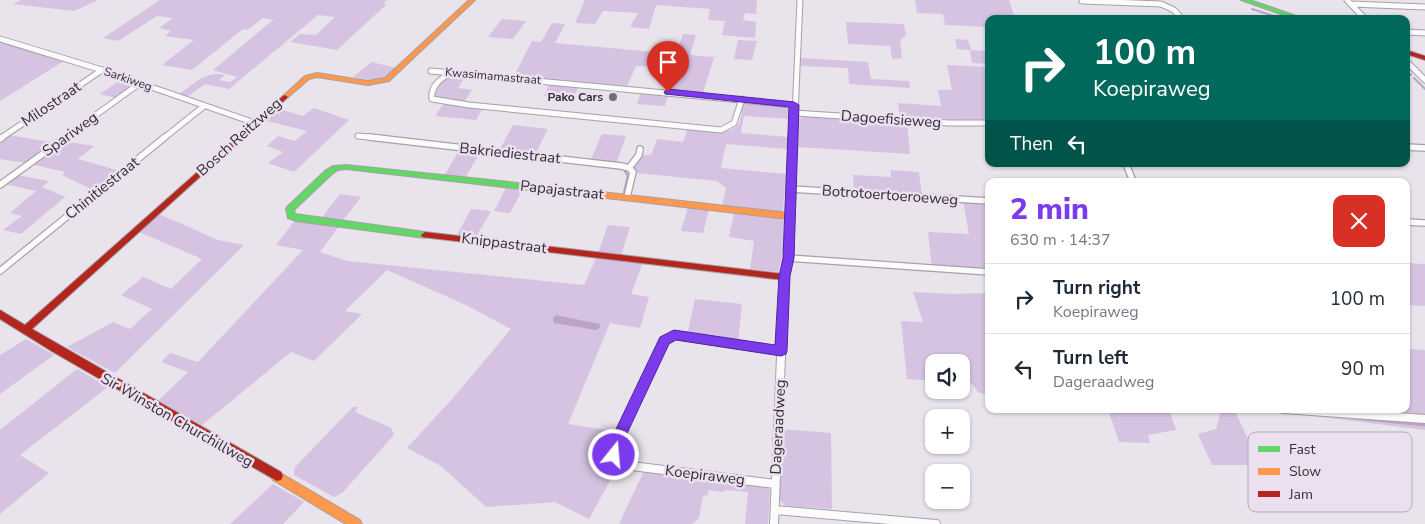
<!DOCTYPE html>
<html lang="en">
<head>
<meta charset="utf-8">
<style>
  :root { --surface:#fff; --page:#f6f6f7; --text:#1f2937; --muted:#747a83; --line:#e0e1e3; --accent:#7c3aed }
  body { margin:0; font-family:"Nunito Sans",sans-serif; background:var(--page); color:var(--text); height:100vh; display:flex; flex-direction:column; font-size:19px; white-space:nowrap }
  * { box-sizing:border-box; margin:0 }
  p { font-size:16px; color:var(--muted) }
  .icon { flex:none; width:28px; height:28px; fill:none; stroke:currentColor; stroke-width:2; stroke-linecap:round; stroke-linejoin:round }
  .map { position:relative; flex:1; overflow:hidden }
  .side { position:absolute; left:985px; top:178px; width:425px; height:235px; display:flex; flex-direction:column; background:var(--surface); border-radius:10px; box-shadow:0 1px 4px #0004 }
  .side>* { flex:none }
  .guide { position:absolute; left:985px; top:15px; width:425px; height:152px; border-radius:10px; box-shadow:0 1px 4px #0004; background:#00695c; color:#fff; overflow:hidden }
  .controls { position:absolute; left:925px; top:354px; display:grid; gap:10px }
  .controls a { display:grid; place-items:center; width:45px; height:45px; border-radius:10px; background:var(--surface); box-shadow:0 1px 4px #0004; font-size:25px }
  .pin { position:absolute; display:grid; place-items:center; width:42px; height:42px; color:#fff; margin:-51px -21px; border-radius:50% 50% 50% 0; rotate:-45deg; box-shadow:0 0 5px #0007 }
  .pin .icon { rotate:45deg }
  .me { position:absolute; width:55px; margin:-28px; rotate:17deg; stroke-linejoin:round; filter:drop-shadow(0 0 4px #0008) }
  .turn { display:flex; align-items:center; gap:18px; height:105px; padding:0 25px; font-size:22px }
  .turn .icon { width:65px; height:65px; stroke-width:2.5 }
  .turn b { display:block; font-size:35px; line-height:42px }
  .then { display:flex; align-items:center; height:48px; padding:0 25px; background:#0003; gap:10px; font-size:19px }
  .round { display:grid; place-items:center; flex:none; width:52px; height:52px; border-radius:10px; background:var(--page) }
  .head { display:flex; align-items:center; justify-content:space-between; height:85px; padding:0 25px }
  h1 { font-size:30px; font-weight:800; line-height:38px; color:var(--accent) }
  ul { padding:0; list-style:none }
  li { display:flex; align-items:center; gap:15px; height:70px; padding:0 25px; border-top:1px solid var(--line) }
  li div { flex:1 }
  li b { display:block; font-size:19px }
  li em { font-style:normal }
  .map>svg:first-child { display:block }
  .green { fill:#d6c2e1 }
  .water { fill:#bba2c9 }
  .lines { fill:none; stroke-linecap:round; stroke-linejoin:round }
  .stream-far2 { stroke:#bba2c9; stroke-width:2 }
  .stream-far1 { stroke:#bba2c9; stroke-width:2.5 }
  .stream { stroke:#bba2c9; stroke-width:3 }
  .street-far2-casing { stroke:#a5a1a8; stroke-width:7 }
  .street-far1-casing { stroke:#a5a1a8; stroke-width:8 }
  .street-casing { stroke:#a5a1a8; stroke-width:10 }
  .fast-casing { stroke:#a5a1a8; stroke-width:2 }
  .slow-casing { stroke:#a5a1a8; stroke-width:2 }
  .jam-casing { stroke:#a5a1a8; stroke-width:2 }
  .street-far2 { stroke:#fcfbfc; stroke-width:5 }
  .street-far1 { stroke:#fcfbfc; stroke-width:5.5 }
  .street { stroke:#fcfbfc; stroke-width:8 }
  .fast { fill:#63d668; fill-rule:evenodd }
  .slow { fill:#ff974d; fill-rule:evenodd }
  .jam { fill:#b3261e; fill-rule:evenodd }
  .route { fill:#7c3aed; stroke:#51269a }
  .poi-dot { fill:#726e74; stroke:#eae0f0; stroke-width:2 }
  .labels { text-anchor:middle; stroke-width:5; stroke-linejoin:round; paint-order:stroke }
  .far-street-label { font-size:12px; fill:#322e34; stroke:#eae0f0 }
  .far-poi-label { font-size:12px; font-weight:bold; fill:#322e34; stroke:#eae0f0; text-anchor:end }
  .street-label { font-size:15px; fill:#322e34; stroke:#eae0f0 }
  .key { fill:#eae0f0; stroke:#b3abb8; stroke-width:1 }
  .key-label { font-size:14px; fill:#322e34 }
</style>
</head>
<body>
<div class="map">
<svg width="1425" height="524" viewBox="0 0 1425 524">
  <rect width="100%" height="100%" fill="#e9e4ec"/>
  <!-- green -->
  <path class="green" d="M21,0H98L74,11L13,4Z
    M160,0H387L383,4L386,5L337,50L290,42L300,34L316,35L335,17L318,15L229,89L205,84L187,97L179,94C194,84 206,70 225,75L219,80L230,82L237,77L213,70L273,20L263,18L247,30L243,29L192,70L162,65L194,40L165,36L171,31L159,28L173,18L157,16L118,41L103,38Z
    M585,0H757L756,14L745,13L743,20L756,22L755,38L722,35L725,21L708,20L710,9L656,5L649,29L630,27L638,13L603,11L595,24L575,23Z
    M915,0H1009L1015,18L1027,19H989V27L945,25L943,14L917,13Z
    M502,19L526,21L513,39L488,37Z
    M846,22L904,24L906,35L900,41L902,58L892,59L890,46L848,44Z
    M552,23L565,24L555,43L676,54L683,34L696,35L690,55L714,57L703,93L665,89L673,73L656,72L658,67L636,66L627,86L514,76L532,41L541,42Z
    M955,39L968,40L971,50L987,51L989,64L972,63L970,50L957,49Z
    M738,40L757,41L752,60L734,59Z
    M4,42L64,61L0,101V44Z
    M801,58L868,62L871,79L909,81L910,88L849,84L848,68L801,66Z
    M372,62L396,68C379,84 374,81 353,77Z
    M947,65L989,67V121L900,118L898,103L941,106L938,90H952Z
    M467,74L458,88L472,90L463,104L434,98V90L446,75Z
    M122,79L135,85L116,98L100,94Z
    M550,82L579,85L573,99L544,96Z
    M641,91L669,93L665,106L637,104Z
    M745,102L790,108L789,119L744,116L741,133L788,137L787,149L726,144L721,168L786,174L783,211L777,212L722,206L726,188L717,181L636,173L632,166L635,161H639L643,155H651L657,139L683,142L688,128C703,130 732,139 740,121C742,114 741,107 745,102Z
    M444,103L483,108L476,120L435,116Z
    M276,108L303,116L314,108L349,120L294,172L268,163L283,152L267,146L278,136L295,141L307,131L263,120Z
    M806,116L907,122L910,154L797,147L799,119Z
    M513,125L548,129L535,155L499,151Z
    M602,134L626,136L616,164L590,161Z
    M9,135L55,143L26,163L0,159V141Z
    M63,141L94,146L78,159L120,171L95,191L62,175L65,172L31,164Z
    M460,149L481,151L465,178L444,176Z
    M891,170L919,172L922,196L854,191L853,175L891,177Z
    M17,175L49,181L42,187L65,197L21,234L3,230L22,216L10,213L36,191L5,184Z
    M507,186L524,187L510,213L494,211Z
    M340,194L361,197L341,223L320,220Z
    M963,201L989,203V271L932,268L928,232L969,234Z
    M688,207L709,209L703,233L681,231Z
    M471,209L491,211L476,237L457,235Z
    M734,213L779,217L784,220L783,252L778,272L750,269L754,241L729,237Z
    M159,214L218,240L244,245L115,373L67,347L113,322L130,329L152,309L121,295L143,277L171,289L202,259L139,232Z
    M296,219L339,226L320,252L347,261L584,285L597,256L643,262L631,294L649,297L640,328L610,323L568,424L618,432C613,445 608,455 618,466L589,519L555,502L486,507L441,466L407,448L453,398L511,329L466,305L387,270L345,311L362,314L314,361L291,352L202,425L158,401L188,372L161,362L170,353L198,362L303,250L276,245Z
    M608,225L630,227L621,256L598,253Z
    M1406,263L1425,264V306L1406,305Z
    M913,292L952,294L989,293V394L979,393L970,382H961V362H934V381L907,379L901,321L923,322Z
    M695,299L742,304L738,342L687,335Z
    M26,339L54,355L0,394V355Z
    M1406,349L1425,350V417L1314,409H1406Z
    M77,369L108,387L20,455L49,473L0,514V430Z
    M353,407H358L355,412L391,428L394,435L342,493L334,497L294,475L295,467Z
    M1108,409L1149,411L1169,409L1176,430L1148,435L1150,443L1119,442Z
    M1229,409H1234L1260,465H1212L1198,434L1216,429L1221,411Z
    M1303,412L1425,421V430L1305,415Z
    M780,429L831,433L832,509L786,506L779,500Z
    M644,471L710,480L764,484L770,490L768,524H745L748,492L726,490L723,492L708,490V495L703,496L699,518L692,524H619Z
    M273,484L304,502L283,524H230Z"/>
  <!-- water -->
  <path class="water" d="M556,315L599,324L601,327L596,330L554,323L553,318Z"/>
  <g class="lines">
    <!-- stream-far2 -->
    <path class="stream-far2" d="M1252,9L1283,19
      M1406,70L1411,75
      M1414,78L1425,89"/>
    <!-- stream-far1 -->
    <path class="stream-far1" d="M624,169L628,176L624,193"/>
    <!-- stream -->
    <path class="stream" d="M1355,418L1425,425"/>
    <!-- street-far2 casing -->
    <g class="street-far2-casing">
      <path id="street-far2" d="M1347,0L1365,19
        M1082,1L1161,4L1174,10L1182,19
        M1351,4L1425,7
        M1406,32L1425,33
        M0,39L102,70L255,123
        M1406,61L1425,80
        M431,71L794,105
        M452,73C441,77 430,87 432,99L469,105L721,130L734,123L742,99
        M794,113L949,123H989
        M358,136L380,138
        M1,138L102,70
        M64,138L140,83
        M164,138L204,106
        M794,138L800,0"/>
    </g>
    <!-- street-far1 casing -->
    <g class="street-far1-casing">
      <path id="street-far1" d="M369,137L621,166L629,168L633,172L627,197
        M0,139L3,137
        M1406,147L1425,148
        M1126,164L1133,181
        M629,168L639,155L640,149
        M0,185L66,137
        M791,189L989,201
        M1406,222L1425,223
        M788,258L989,272
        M0,271L165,137
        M783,310L784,277L788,258L794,137"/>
    </g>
    <!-- street casing -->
    <g class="street-casing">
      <path id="street" d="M1283,409L1425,419
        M775,484L624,465L616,459L614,448L664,341L674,335L781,351
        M775,510L936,524
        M774,524L783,309"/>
    </g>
    <!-- fast casing -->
    <g class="fast-casing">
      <path id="fast" d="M1241,0H1250L1305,19H1295Z
        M346,165L557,187L561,190L557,193L346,169L338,170L332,174L294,210L295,214L425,232L429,235L428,237L425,238L296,221L288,218L286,209L287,207L326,170L333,166Z"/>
    </g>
    <!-- slow casing -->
    <g class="slow-casing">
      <path id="slow" d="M469,0H475L389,81L368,85L317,77L309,79L287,98H283L282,97L305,76L317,73L368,81L385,78Z
        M557,187L789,213L793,216L789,219L554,192L553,190Z
        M277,471L360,520L362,524H346L273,480L271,476L273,472Z"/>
    </g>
    <!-- jam casing -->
    <g class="jam-casing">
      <path id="jam" d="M1406,50L1425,56V60L1406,54Z
        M285,95L288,97L287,98L32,329L281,472L283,476L281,480L277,481L53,352L0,319V310L25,325L283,96Z
        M425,232L784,274L788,277L784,280L422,237L421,235Z"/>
    </g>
    <!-- street-far2 -->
    <use href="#street-far2" class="street-far2"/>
    <!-- street-far1 -->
    <use href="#street-far1" class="street-far1"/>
    <!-- street -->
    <use href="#street" class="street"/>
    <!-- fast -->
    <use href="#fast" class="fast"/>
    <!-- slow -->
    <use href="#slow" class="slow"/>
    <!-- jam -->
    <use href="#jam" class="jam"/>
  </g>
  <!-- route -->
  <path class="route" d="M668,89L794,102L799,105L794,258L790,276L787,351L786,354L781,356L676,340L669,344L623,442C621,448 622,453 619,459L614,461L610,459L607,448L660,337L674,330L775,345L779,276L783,258L789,107L665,94L664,92Z"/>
  <!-- markers -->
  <circle class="poi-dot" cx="613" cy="97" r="5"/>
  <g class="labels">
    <!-- far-street labels -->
    <g class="far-street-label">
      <text transform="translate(493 76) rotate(5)" y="4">Kwasimamastraat</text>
      <text transform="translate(128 79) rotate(19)" y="4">Sarkiweg</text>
    </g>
    <!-- far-poi labels -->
    <g class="far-poi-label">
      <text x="603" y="101">Pako Cars</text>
    </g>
    <!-- street labels -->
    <g class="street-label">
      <text transform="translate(51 104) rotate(-34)" y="5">Milostraat</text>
      <text transform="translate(891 119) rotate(4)" y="5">Dagoefisieweg</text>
      <text transform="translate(70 134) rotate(-36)" y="5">Spariweg</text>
      <text transform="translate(239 137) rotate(-42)" y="5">Bosch Reitzweg</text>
      <text transform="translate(510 153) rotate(6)" y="5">Bakriediestraat</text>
      <text transform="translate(102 188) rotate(-39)" y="5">Chinitiestraat</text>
      <text transform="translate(562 190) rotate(6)" y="5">Papajastraat</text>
      <text transform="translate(890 195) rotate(4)" y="5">Botrotoertoeroeweg</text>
      <text transform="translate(504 243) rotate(7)" y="5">Knippastraat</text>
      <text transform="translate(177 420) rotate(30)" y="5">Sir Winston Churchillweg</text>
      <text transform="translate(778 427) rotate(-87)" y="5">Dageraadweg</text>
      <text transform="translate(705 475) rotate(7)" y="5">Koepiraweg</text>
    </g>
  </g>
  <!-- legend -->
  <rect x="1248" y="432" width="164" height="80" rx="8" class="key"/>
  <rect x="1258" y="446" width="22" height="6" fill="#63d668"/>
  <rect x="1258" y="468" width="22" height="7" fill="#ff974d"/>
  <rect x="1258" y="491" width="22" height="6" fill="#b3261e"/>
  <g class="key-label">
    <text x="1289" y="454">Fast</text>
    <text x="1289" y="476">Slow</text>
    <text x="1289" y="499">Jam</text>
  </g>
</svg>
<div class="controls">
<a><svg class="icon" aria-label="sound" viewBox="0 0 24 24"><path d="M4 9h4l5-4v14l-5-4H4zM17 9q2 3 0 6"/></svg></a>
<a>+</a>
<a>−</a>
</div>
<div class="pin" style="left:668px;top:92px;background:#d93025"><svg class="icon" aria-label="arrive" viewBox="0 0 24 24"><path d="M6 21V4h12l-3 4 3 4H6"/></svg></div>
<svg class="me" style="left:614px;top:455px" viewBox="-20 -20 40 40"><circle r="17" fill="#7c3aed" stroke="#fff" stroke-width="3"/><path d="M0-11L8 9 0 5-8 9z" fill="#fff"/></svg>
<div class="guide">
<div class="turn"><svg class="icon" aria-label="right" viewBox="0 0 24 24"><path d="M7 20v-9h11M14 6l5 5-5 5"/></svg><div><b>100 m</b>Koepiraweg</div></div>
<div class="then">Then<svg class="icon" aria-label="left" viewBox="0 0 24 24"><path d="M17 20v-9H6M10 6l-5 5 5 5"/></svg></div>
</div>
<section class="side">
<div class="head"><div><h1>2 min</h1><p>630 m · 14:37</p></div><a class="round" style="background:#d93025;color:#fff"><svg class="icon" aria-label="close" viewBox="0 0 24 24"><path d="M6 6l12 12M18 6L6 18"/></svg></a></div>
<ul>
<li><svg class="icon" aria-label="right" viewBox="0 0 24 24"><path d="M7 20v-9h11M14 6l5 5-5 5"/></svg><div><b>Turn right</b><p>Koepiraweg</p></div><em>100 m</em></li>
<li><svg class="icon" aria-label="left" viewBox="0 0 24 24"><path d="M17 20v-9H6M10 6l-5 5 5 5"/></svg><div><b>Turn left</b><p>Dageraadweg</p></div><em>90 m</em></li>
</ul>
</section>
</div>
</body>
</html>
